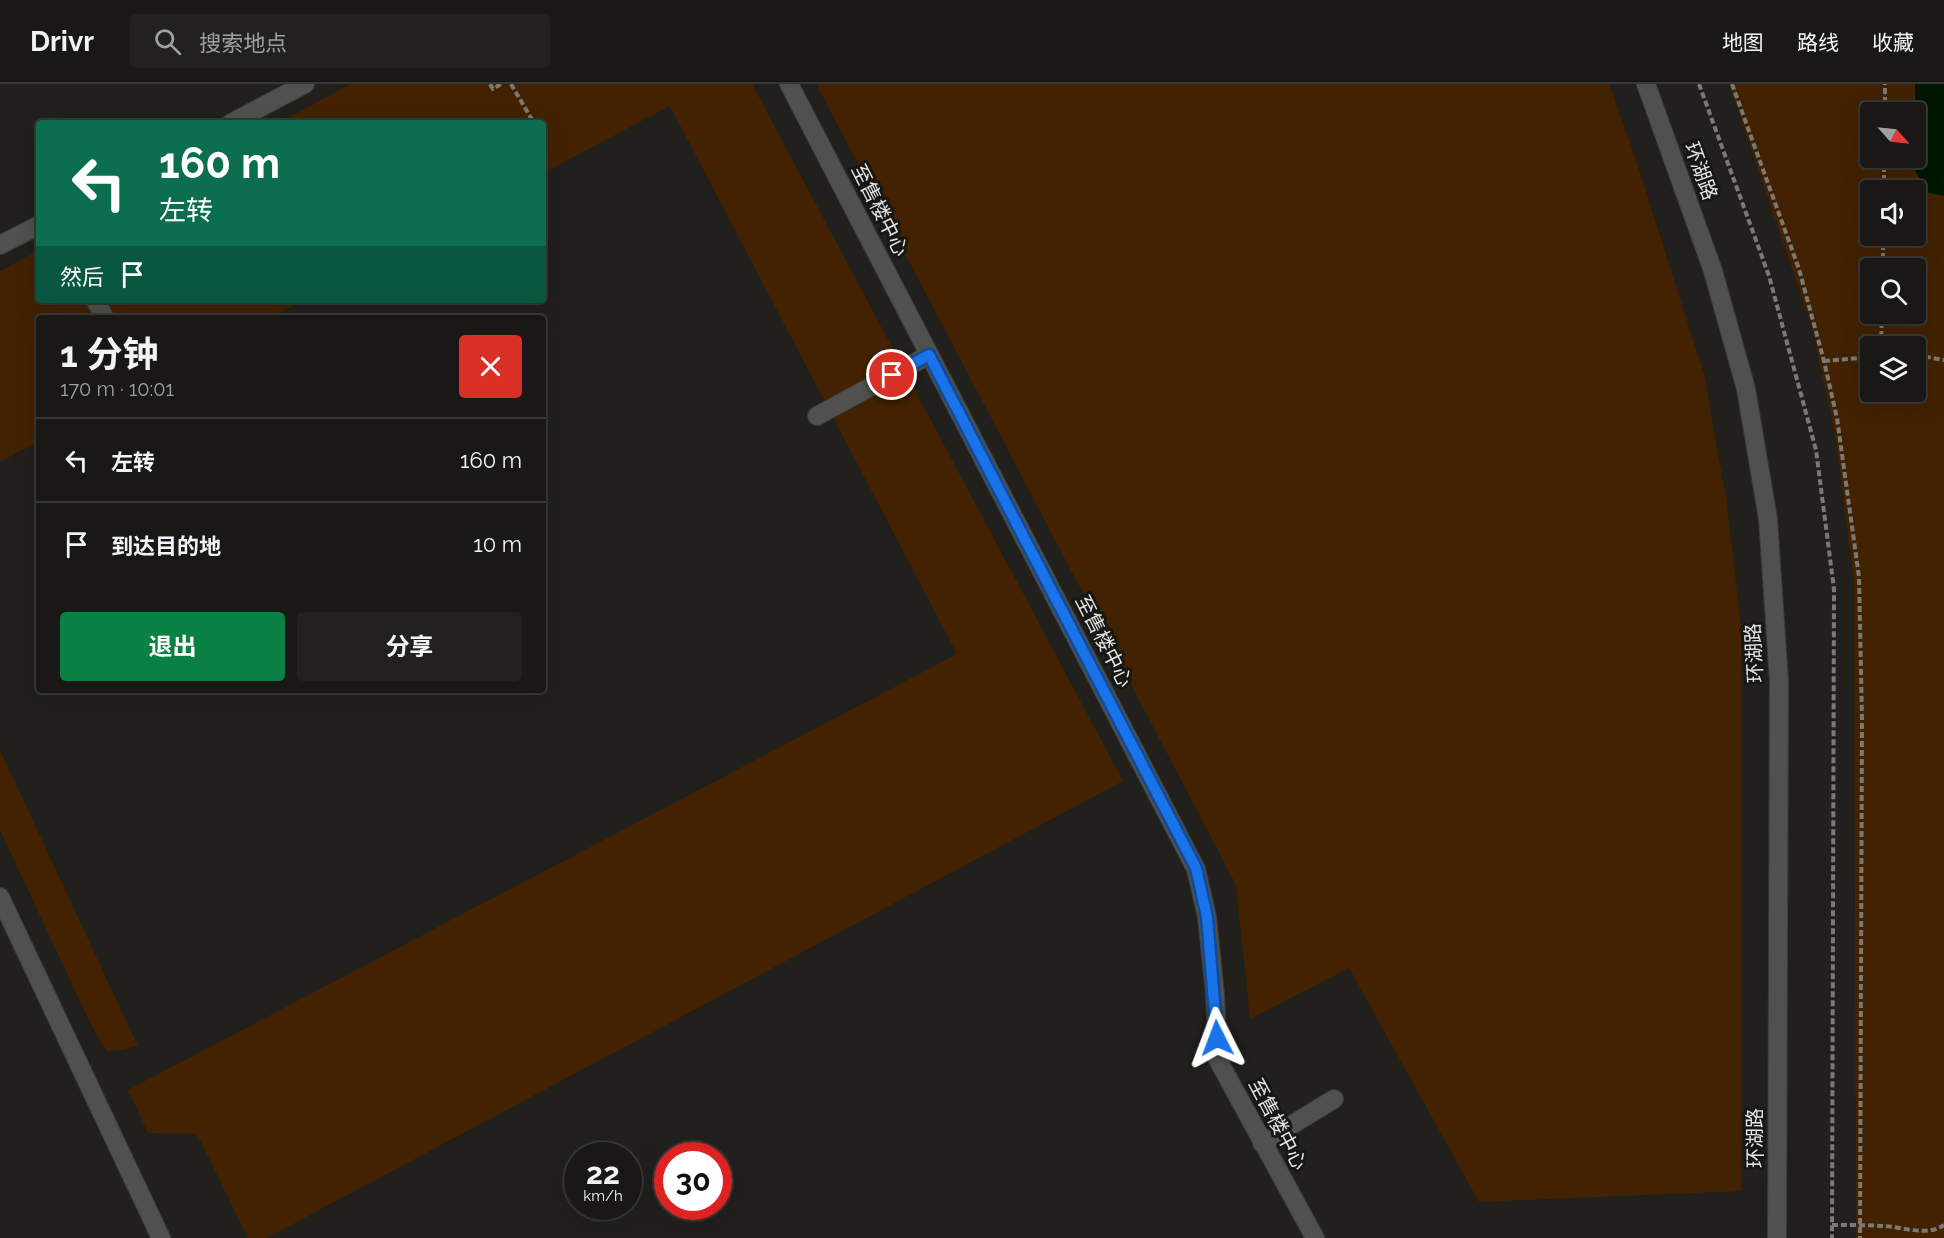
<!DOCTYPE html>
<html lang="zh">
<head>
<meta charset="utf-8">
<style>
  :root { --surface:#191816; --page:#22211f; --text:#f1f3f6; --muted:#9fa0a1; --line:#373735; --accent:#0b8043 }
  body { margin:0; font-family:Raleway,"Noto Sans SC",sans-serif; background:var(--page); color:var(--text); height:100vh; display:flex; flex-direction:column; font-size:22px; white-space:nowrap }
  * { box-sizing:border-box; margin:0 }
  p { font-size:20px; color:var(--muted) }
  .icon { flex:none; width:33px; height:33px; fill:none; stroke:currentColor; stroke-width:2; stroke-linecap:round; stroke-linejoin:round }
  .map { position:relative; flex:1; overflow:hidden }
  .panel { position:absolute; left:36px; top:231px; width:510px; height:378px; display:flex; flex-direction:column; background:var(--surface); border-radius:6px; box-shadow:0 6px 24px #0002,0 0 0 2px var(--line) }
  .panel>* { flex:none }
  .top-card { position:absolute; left:36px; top:36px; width:510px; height:183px; border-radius:6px; box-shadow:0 6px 24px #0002,0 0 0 2px var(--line); background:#0b6e4f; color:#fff; overflow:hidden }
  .needle { width:39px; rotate:117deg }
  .fabs { position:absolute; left:1860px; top:18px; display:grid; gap:12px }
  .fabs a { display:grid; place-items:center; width:66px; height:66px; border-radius:6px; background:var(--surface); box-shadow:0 6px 24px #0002,0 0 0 2px var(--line); font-size:30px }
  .speed { position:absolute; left:564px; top:1058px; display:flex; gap:12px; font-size:30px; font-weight:700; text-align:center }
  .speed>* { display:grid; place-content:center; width:78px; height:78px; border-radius:50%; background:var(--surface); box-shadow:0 6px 24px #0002,0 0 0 2px var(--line); line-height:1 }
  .speed small { font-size:15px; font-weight:400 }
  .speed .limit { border:9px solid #d22; background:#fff; color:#111 }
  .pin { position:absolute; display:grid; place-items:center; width:51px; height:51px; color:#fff; margin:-26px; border:3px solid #fff; border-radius:50%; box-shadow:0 2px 6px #0007 }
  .me { position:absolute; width:66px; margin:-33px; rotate:357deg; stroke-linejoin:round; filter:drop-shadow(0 0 4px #0008) }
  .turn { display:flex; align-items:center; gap:21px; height:126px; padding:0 24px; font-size:27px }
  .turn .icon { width:78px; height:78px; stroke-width:2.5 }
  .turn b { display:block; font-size:42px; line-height:51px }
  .then { display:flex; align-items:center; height:57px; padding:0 24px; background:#0003; gap:12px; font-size:22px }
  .round { display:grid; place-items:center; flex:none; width:63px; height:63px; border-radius:6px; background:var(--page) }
  .overview { display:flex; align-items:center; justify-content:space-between; height:102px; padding:0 24px }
  h1 { font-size:36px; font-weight:700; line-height:45px }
  .action { display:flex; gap:12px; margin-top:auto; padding:12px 24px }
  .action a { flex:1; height:69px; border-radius:6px; background:var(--accent); color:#fff; font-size:24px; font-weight:700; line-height:69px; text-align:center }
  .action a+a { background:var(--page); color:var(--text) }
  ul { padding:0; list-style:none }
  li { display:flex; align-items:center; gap:18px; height:84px; padding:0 24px; border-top:2px solid var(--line) }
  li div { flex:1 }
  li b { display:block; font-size:22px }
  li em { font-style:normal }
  header { display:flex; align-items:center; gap:36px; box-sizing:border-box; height:84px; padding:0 30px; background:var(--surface); border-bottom:2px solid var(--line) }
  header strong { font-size:28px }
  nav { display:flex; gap:33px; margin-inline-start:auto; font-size:21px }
  .search { width:420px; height:54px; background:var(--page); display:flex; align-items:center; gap:15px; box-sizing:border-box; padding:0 21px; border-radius:6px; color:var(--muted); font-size:22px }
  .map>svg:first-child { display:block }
  .green { fill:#422200; fill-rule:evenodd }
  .water { fill:#001700 }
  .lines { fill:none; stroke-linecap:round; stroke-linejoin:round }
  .minor-casing { stroke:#3a3a37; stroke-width:20 }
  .path { stroke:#7a7976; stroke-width:4; stroke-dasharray:6 3; stroke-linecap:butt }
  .minor { stroke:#50504c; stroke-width:18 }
  .route-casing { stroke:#114b97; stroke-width:15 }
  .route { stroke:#1a73e8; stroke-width:10 }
  .labels { text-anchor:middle; stroke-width:6; stroke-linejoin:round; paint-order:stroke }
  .street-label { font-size:20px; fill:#e5e4e2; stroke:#171714 }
</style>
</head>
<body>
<header>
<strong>Drivr</strong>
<div class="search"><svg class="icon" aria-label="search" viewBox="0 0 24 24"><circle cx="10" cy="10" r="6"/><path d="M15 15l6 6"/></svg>搜索地点</div>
<nav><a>地图</a><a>路线</a><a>收藏</a></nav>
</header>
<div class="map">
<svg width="1944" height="1154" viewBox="0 0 1944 1154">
  <rect width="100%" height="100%" fill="#21201d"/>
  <!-- green -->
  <path class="green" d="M351,0H752L1123,697L267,1154H248L197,1050L148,1049L128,1006L957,570L670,22L543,89V39H278Z
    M816,0H1609L1634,70L1704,290L1727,420L1741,543V1107L1479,1118L1349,884L1250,935L1236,801Z
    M1729,0H1944V1154H1856L1854,498L1836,355L1813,246ZM1870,28H1916V74H1870ZM1870,106H1916V152H1870ZM1870,184H1916V230H1870ZM1870,262H1916V308H1870Z
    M39,166V216H304L271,234H39V357L0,378V187Z
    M0,666L138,962L107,968L89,937L0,746Z"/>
  <!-- water -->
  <path class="water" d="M1915,0H1944V112L1926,108L1912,80V74H1916Z"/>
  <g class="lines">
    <!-- minor casing -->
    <g class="minor-casing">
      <path id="minor" d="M789,0L1196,785L1207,833L1215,910L1218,976L1315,1154
        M1646,0L1713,187L1746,305L1768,435L1779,597L1777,1154
        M231,39L305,0
        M0,161L39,141
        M95,216L105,234
        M817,332L929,271
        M0,813L161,1154
        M1262,1059L1334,1015"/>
    </g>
    <!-- path -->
    <path class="path" d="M490,0L493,5L501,0
      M511,0L534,39
      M1699,0L1769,192L1816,366L1834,505L1832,1154
      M1732,0L1799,185L1824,277L1837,334L1859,493L1862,635L1860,1154
      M1885,28V0
      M1884,106V74
      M1883,184V152
      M1881,262L1882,230
      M1916,271L1944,276
      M1824,277L1870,273
      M1832,1141C1849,1141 1867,1141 1884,1142C1903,1143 1927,1153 1944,1141"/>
    <!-- minor -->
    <use href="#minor" class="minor"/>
  </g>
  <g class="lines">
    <!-- route casing -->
    <g class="route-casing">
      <path id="route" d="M892,291L929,271L1196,784L1207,833L1217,954"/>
    </g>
    <!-- route -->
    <use href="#route" class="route"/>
  </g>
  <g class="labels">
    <!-- street labels -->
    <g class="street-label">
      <text transform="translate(1701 87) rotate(70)" y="7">环湖路</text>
      <text transform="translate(880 126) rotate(63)" y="7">至售楼中心</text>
      <text transform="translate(1104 557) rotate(63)" y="7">至售楼中心</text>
      <text transform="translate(1754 569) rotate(-93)" y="7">环湖路</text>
      <text transform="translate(1278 1040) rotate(62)" y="7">至售楼中心</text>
      <text transform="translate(1755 1054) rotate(-90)" y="7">环湖路</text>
    </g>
  </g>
</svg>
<div class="fabs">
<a><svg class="needle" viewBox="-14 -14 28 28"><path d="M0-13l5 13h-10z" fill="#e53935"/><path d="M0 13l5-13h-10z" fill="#9fa0a1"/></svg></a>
<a><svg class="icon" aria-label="sound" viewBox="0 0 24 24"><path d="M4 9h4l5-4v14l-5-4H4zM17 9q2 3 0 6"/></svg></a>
<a><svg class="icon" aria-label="search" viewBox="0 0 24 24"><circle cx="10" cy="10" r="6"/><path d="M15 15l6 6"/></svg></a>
<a><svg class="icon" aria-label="layers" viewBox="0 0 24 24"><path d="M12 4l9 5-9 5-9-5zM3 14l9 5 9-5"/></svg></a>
</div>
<div class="speed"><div>22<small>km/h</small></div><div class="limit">30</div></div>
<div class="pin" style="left:892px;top:291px;background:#d93025"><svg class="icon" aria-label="arrive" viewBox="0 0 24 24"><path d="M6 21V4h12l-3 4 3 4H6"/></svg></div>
<svg class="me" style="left:1217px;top:954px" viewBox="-20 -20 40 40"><path d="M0-17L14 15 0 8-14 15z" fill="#1a73e8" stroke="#fff" stroke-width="4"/></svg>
<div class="top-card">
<div class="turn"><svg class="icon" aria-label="left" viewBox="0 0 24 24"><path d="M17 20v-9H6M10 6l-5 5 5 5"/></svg><div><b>160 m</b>左转</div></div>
<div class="then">然后<svg class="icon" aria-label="arrive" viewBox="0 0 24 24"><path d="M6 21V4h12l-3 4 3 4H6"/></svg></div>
</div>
<section class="panel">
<div class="overview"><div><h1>1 分钟</h1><p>170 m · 10:01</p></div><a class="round" style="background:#d93025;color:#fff"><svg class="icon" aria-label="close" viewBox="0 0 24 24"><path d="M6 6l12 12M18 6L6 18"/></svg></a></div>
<ul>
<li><svg class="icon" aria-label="left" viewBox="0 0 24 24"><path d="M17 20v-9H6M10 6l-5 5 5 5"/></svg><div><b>左转</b></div><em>160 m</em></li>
<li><svg class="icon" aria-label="arrive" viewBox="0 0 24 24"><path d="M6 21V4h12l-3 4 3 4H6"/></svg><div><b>到达目的地</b></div><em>10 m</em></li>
</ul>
<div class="action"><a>退出</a><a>分享</a></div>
</section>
</div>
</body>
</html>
